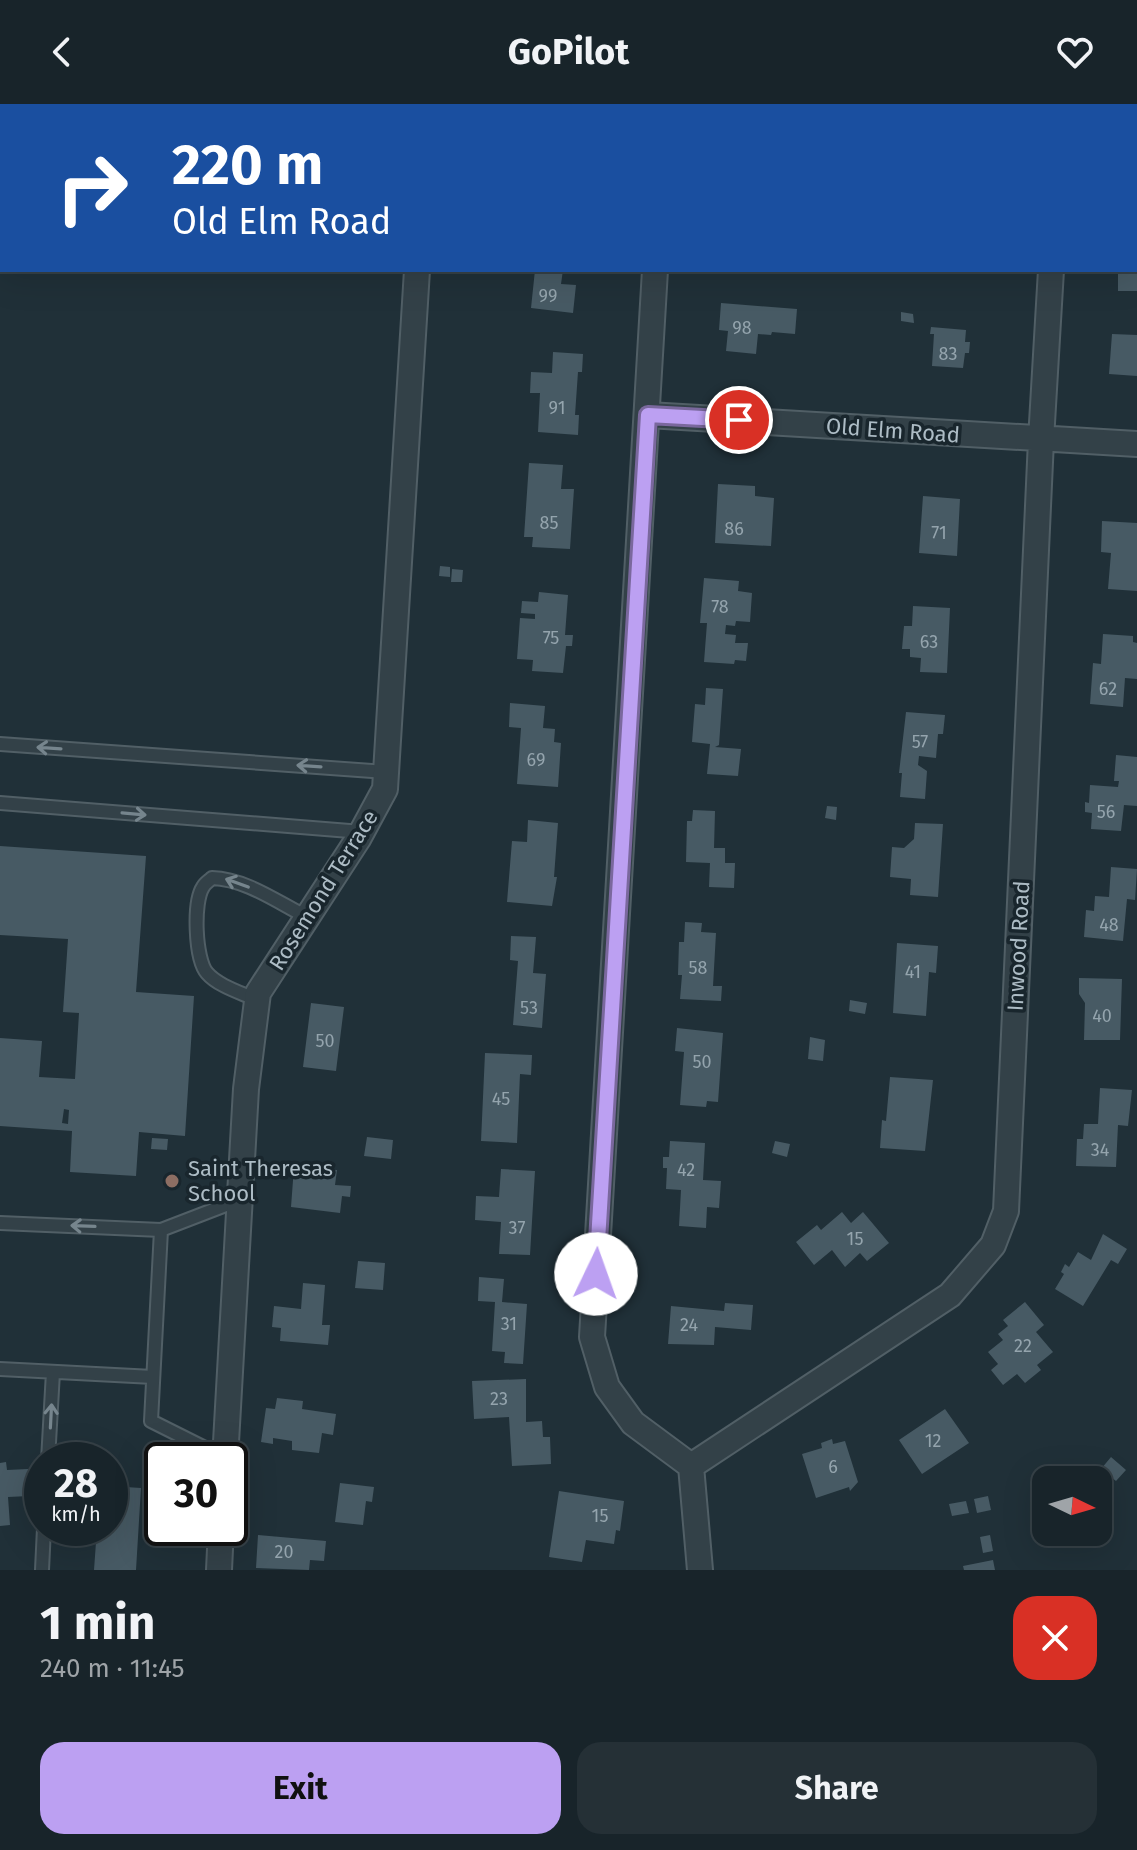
<!DOCTYPE html>
<html lang="en">
<head>
<meta charset="utf-8">
<style>
  :root { --surface:#18242a; --page:#253036; --text:#f1f3f6; --muted:#9fa4a8; --line:#364147; --accent:#bca0f2 }
  body { margin:0; font-family:"Fira Sans",sans-serif; background:var(--page); color:var(--text); height:100vh; display:flex; flex-direction:column; font-size:30px; white-space:nowrap }
  * { box-sizing:border-box; margin:0 }
  p { font-size:26px; color:var(--muted) }
  .icon { flex:none; width:44px; height:44px; fill:none; stroke:currentColor; stroke-width:2; stroke-linecap:round; stroke-linejoin:round }
  .map { position:relative; height:1466px; overflow:hidden }
  .sheet { display:flex; flex-direction:column; background:var(--surface); flex:1 }
  .sheet>* { flex:none }
  .top-card { position:absolute; left:0px; top:0px; width:1138px; height:168px; box-shadow:0 8px 32px #0002,0 0 0 2px var(--line); background:#1a4fa0; color:#fff; overflow:hidden }
  .needle { width:52px; rotate:95deg }
  .controls { position:absolute; left:1032px; top:1362px; display:grid; gap:16px }
  .controls a { display:grid; place-items:center; width:80px; height:80px; border-radius:16px; background:var(--surface); box-shadow:0 8px 32px #0002,0 0 0 2px var(--line); font-size:40px }
  .speed { position:absolute; left:24px; top:1338px; display:flex; gap:16px; font-size:40px; font-weight:700; text-align:center }
  .speed>* { display:grid; place-content:center; width:104px; height:104px; border-radius:50%; background:var(--surface); box-shadow:0 8px 32px #0002,0 0 0 2px var(--line); line-height:1 }
  .speed small { font-size:20px; font-weight:400 }
  .speed .limit { border:4px solid #111; border-radius:12px; background:#fff; color:#111 }
  .pin { position:absolute; display:grid; place-items:center; width:68px; height:68px; color:#fff; margin:-34px; border:4px solid #fff; border-radius:50%; box-shadow:0 2px 8px #0007 }
  .me { position:absolute; width:88px; margin:-44px; rotate:3deg; stroke-linejoin:round; filter:drop-shadow(0 0 6px #0008) }
  .turn { display:flex; align-items:center; gap:28px; height:168px; padding:0 40px; font-size:36px }
  .turn .icon { width:104px; height:104px; stroke-width:2.5 }
  .turn b { display:block; font-size:56px; line-height:68px }
  .round { display:grid; place-items:center; flex:none; width:84px; height:84px; border-radius:24px; background:var(--page) }
  .summary { display:flex; align-items:center; justify-content:space-between; height:136px; padding:0 40px }
  h1 { font-size:48px; font-weight:700; line-height:60px }
  .button { display:flex; gap:16px; margin-top:auto; padding:16px 40px }
  .button a { flex:1; height:92px; border-radius:24px; background:var(--accent); color:#111; font-size:32px; font-weight:700; line-height:92px; text-align:center }
  .button a+a { background:var(--page); color:var(--text) }
  header { display:flex; justify-content:space-between; align-items:center; height:104px; padding:0 40px; background:var(--surface); font-size:36px; font-weight:700 }
  .map>svg:first-child { display:block }
  .building { fill:#475a64; fill-rule:evenodd }
  .lines { fill:none; stroke-linecap:round; stroke-linejoin:round }
  .service-casing { stroke:#515f66; stroke-width:16 }
  .minor-casing { stroke:#515f66; stroke-width:28 }
  .service { stroke:#334148; stroke-width:12 }
  .minor { stroke:#334148; stroke-width:24 }
  .oneway { stroke:#76858d }
  .route-casing { stroke:#7a689d; stroke-width:20 }
  .route { stroke:#bca0f2; stroke-width:14 }
  .education-dot { fill:#8d6e63; stroke:#19262d; stroke-width:3 }
  .labels { text-anchor:middle; stroke-width:7; stroke-linejoin:round; paint-order:stroke }
  .number-label { font-size:18px; fill:#94a4ad }
  .street-label { font-size:22px; fill:#adbcc5; stroke:#19262d }
  .poi-label { font-size:22px; fill:#adbcc5; stroke:#19262d; text-anchor:start }
</style>
</head>
<body>
<header><svg class="icon" aria-label="back" viewBox="0 0 24 24"><path d="M15 5l-7 7 7 7"/></svg>GoPilot<svg class="icon" aria-label="heart" viewBox="0 0 24 24"><path d="M12 20l-8-8c-3-5 5-10 8-4 3-6 11-1 8 4z"/></svg></header>
<div class="map">
<svg width="1137" height="1466" viewBox="0 0 1137 1466">
  <rect width="100%" height="100%" fill="#203038"/>
  <!-- building -->
  <path class="building" d="M535,166H563L561,180L576,181L573,209L531,204Z
    M1118,166H1137V187H1118Z
    M721,199L797,205L795,230L772,228L771,231L758,230L756,250L726,247L728,227L719,226Z
    M901,208L913,210L914,219L901,217Z
    M931,223L966,226L965,238H970L969,249H965L963,264L932,262L934,230H930Z
    M1112,230L1137,231V272L1109,270Z
    M553,248L583,250L582,268H578L575,311H579L578,331L538,328L540,289H530L531,268L552,269Z
    M529,359L563,361L561,385H574L570,445L532,443L533,433H524Z
    M718,380L755,382V392L774,394L771,442L715,439Z
    M923,392L960,395L957,452L919,449Z
    M1102,417L1137,419V487L1108,485L1111,449L1101,448Z
    M440,462L450,463V473L439,472Z
    M452,465L463,466L462,478H451Z
    M704,474L739,477L738,487L752,489L750,518L736,517L735,522L726,521L725,530L736,531L735,539H748L746,557L735,556L734,560L704,558L707,519H700Z
    M539,488L568,491L565,531H573L572,542H566L563,569L532,567L533,556L517,555L520,514L535,515V510L521,509L522,497L538,498Z
    M913,502L950,504L947,569L920,568L921,554L910,553V545H902L904,522H912Z
    M1103,530L1133,532V538L1137,539V575L1125,574L1123,603L1090,600L1093,559L1101,560Z
    M706,584L723,585L719,641L715,643L741,645L738,672L707,670L710,640L692,638L695,600L705,601Z
    M510,599L545,602L543,624L555,625L554,638L561,639L558,683L517,680L521,624L509,623Z
    M906,608L945,611L943,630H938L936,654L919,652L918,661L927,667L925,695L900,693L902,669H899Z
    M1116,651L1137,653V702L1124,701L1121,727L1091,725L1092,709L1085,708V698L1089,699L1090,681L1118,683L1119,677H1114Z
    M827,702L837,703L836,716L825,714Z
    M693,706L715,707L714,744H725V759H735L734,784L709,783L710,759L686,758L687,717H692Z
    M528,716L558,719L554,773H557L552,802L507,798L512,737L527,738Z
    M915,719L943,720L938,793L910,791L911,775L890,773L892,743L904,744L914,735Z
    M0,742L146,752L136,888L194,892L185,1032L139,1028L136,1072L70,1068L72,1027L0,1022V934L42,937L39,973L75,975L79,909L63,908L68,835L0,831ZM64,1005L69,1006L68,1020L62,1019Z
    M1111,763L1137,765L1135,796L1127,795L1123,837L1084,833L1086,806L1094,807L1095,792L1109,793Z
    M685,818L702,819L701,828L716,829L713,882H722L721,897L680,895L682,871H678L679,838H684Z
    M511,832L536,833L533,869L546,870L542,924L513,921L518,857L510,856Z
    M897,839L938,842L936,869L929,868L926,912L893,909Z
    M1079,874L1122,875L1120,936H1084L1085,899L1079,890Z
    M850,896L867,899L865,910L849,907Z
    M311,899L344,903L336,967L303,963Z
    M677,924L723,929L718,998L707,997L706,1003L680,1001L684,948L675,947Z
    M810,933L825,936L823,957L808,955Z
    M485,949L532,951L531,971L520,970L517,1039L481,1037Z
    M890,973L933,976L925,1047L880,1044L882,1016L886,1017Z
    M1100,984L1132,986L1128,1022L1118,1021L1116,1063L1076,1062L1077,1035H1083L1084,1020H1098Z
    M367,1033L393,1036L391,1055L364,1052Z
    M152,1034L168,1035L167,1046L151,1045Z
    M670,1037L705,1039L703,1076L721,1077L719,1104L707,1103L706,1124L679,1122L681,1086L666,1085L667,1064H663V1053H669Z
    M775,1037L790,1040L787,1053L772,1049Z
    M294,1063L337,1066L335,1081L351,1082L350,1093L342,1092L340,1109L291,1103Z
    M501,1065L535,1067L530,1151L499,1150L501,1118L475,1116L476,1092L499,1093Z
    M842,1108L851,1119L863,1108L889,1139L867,1157L860,1149L845,1163L832,1146L814,1161L796,1138L817,1121L821,1126Z
    M1103,1130L1127,1145L1118,1160L1111,1156L1083,1202L1055,1185L1064,1170L1061,1168L1065,1160L1069,1163L1078,1148L1091,1156Z
    M358,1157L385,1159L383,1186L355,1184Z
    M479,1173L504,1175L502,1198L527,1200L523,1260L504,1259L505,1248L492,1247L495,1198L478,1197Z
    M303,1179L325,1181L322,1221H330L328,1241L280,1237L281,1224L272,1223L274,1202L301,1205Z
    M1025,1198L1044,1221L1036,1228L1053,1248L1037,1261L1041,1266L1025,1279L1017,1270L1003,1281L991,1266L998,1260L988,1248L1003,1236L998,1230L1008,1222L1003,1216Z
    M725,1199L753,1201L751,1226L715,1223L714,1241L668,1240L671,1202L724,1207Z
    M526,1275V1318L542,1317L543,1333H550L551,1360L512,1362L509,1313L474,1315L472,1277Z
    M277,1294L303,1297L302,1305L336,1310L333,1331L322,1329L319,1349L292,1346V1337L273,1334V1340L261,1338L266,1304L275,1305Z
    M945,1305L969,1339L922,1370L899,1336Z
    M832,1335L833,1340L845,1337L858,1378L850,1387L849,1383L816,1394L802,1350L822,1344L821,1339Z
    M1111,1353L1126,1366L1116,1377L1101,1365Z
    M6,1358L7,1366L28,1365L29,1392L8,1393L10,1421L0,1422V1359Z
    M340,1379L374,1383L372,1398L366,1397L363,1421L335,1418Z
    M110,1382L141,1384L136,1466H94L97,1424H110Z
    M559,1387L624,1397L620,1427L616,1426L614,1440L586,1436L582,1458L549,1453Z
    M988,1392L991,1406L977,1409L974,1395Z
    M966,1397L969,1409L952,1412L949,1400Z
    M258,1431L326,1437L324,1457L310,1456L309,1466L256,1464Z
    M990,1431L993,1447L983,1449L980,1433Z
    M993,1456L995,1466H964L963,1462Z"/>
  <g class="lines">
    <!-- service casing -->
    <g class="service-casing">
      <path id="service" d="M0,640L386,668
        M0,699L362,728
        M257,896C242,889 218,882 207,869C195,855 193,798 203,783C205,779 209,777 212,774C246,775 277,798 307,813
        M0,1119L161,1126L239,1096
        M161,1126L151,1317L225,1354
        M0,1265L153,1273
        M48,1356L53,1268
        M42,1466L44,1424"/>
    </g>
    <!-- minor casing -->
    <g class="minor-casing">
      <path id="minor" d="M427,2V0
        M664,2V0
        M1061,2V0
        M655,166L592,1233L607,1283L633,1319L691,1362L700,1466
        M648,311L1137,340
        M225,1356L246,985L258,889L358,735L385,685L417,166
        M691,1362L950,1191L993,1141L1006,1107L1041,336L1051,166
        M219,1466L221,1424"/>
    </g>
    <!-- service -->
    <use href="#service" class="service"/>
    <!-- minor -->
    <use href="#minor" class="minor"/>
  </g>
  <!-- one-way arrows -->
  <defs><path id="oneway-shaft" d="M-6 0H5M1.5-3L5.5 0L1.5 3" fill="none" stroke-width="1.6" stroke-linecap="round" stroke-linejoin="round" transform="scale(2)"/></defs>
  <g class="oneway">
    <use href="#oneway-shaft" transform="translate(49 644) rotate(-176)"/>
    <use href="#oneway-shaft" transform="translate(309 662) rotate(-176)"/>
    <use href="#oneway-shaft" transform="translate(134 710) rotate(5)"/>
    <use href="#oneway-shaft" transform="translate(237 779) rotate(-160)"/>
    <use href="#oneway-shaft" transform="translate(83 1122) rotate(-178)"/>
    <use href="#oneway-shaft" transform="translate(51 1312) rotate(-87)"/>
  </g>
  <g class="lines">
    <!-- route casing -->
    <g class="route-casing">
      <path id="route" d="M596,1170L648,311L739,316"/>
    </g>
    <!-- route -->
    <use href="#route" class="route"/>
  </g>
  <!-- markers -->
  <circle class="education-dot" cx="172" cy="1077" r="8"/>
  <g class="labels">
    <!-- number labels -->
    <g class="number-label">
      <text x="548" y="198">99</text>
      <text x="742" y="230">98</text>
      <text x="948" y="256">83</text>
      <text x="557" y="310">91</text>
      <text x="549" y="425">85</text>
      <text x="734" y="431">86</text>
      <text x="939" y="435">71</text>
      <text x="720" y="509">78</text>
      <text x="551" y="540">75</text>
      <text x="929" y="544">63</text>
      <text x="1108" y="591">62</text>
      <text x="920" y="644">57</text>
      <text x="536" y="662">69</text>
      <text x="1106" y="714">56</text>
      <text x="1109" y="827">48</text>
      <text x="698" y="870">58</text>
      <text x="913" y="874">41</text>
      <text x="529" y="910">53</text>
      <text x="1102" y="918">40</text>
      <text x="325" y="943">50</text>
      <text x="702" y="964">50</text>
      <text x="501" y="1001">45</text>
      <text x="1100" y="1052">34</text>
      <text x="686" y="1072">42</text>
      <text x="517" y="1130">37</text>
      <text x="855" y="1141">15</text>
      <text x="509" y="1226">31</text>
      <text x="689" y="1227">24</text>
      <text x="1023" y="1248">22</text>
      <text x="499" y="1301">23</text>
      <text x="933" y="1343">12</text>
      <text x="833" y="1369">6</text>
      <text x="600" y="1418">15</text>
      <text x="284" y="1454">20</text>
    </g>
    <!-- street labels -->
    <g class="street-label">
      <text transform="translate(893 326) rotate(4)" y="8">Old Elm Road</text>
      <text transform="translate(323 786) rotate(-58)" y="8">Rosemond Terrace</text>
      <text transform="translate(1018 842) rotate(-87)" y="8">Inwood Road</text>
    </g>
    <!-- poi labels -->
    <g class="poi-label">
      <text x="188" y="1072">Saint Theresas<tspan x="188" dy="25">School</tspan></text>
    </g>
  </g>
</svg>
<div class="controls">
<a><svg class="needle" viewBox="-14 -14 28 28"><path d="M0-13l5 13h-10z" fill="#e53935"/><path d="M0 13l5-13h-10z" fill="#9fa4a8"/></svg></a>
</div>
<div class="speed"><div>28<small>km/h</small></div><div class="limit">30</div></div>
<div class="pin" style="left:739px;top:316px;background:#d93025"><svg class="icon" aria-label="arrive" viewBox="0 0 24 24"><path d="M6 21V4h12l-3 4 3 4H6"/></svg></div>
<svg class="me" style="left:596px;top:1170px" viewBox="-20 -20 40 40"><circle r="19" fill="#fff"/><path d="M0-13L10 11 0 6-10 11z" fill="#bca0f2"/></svg>
<div class="top-card">
<div class="turn"><svg class="icon" aria-label="right" viewBox="0 0 24 24"><path d="M7 20v-9h11M14 6l5 5-5 5"/></svg><div><b>220 m</b>Old Elm Road</div></div>
</div>
</div>
<section class="sheet">
<div class="summary"><div><h1>1 min</h1><p>240 m · 11:45</p></div><a class="round" style="background:#d93025;color:#fff"><svg class="icon" aria-label="close" viewBox="0 0 24 24"><path d="M6 6l12 12M18 6L6 18"/></svg></a></div>
<div class="button"><a>Exit</a><a>Share</a></div>
</section>
</body>
</html>
